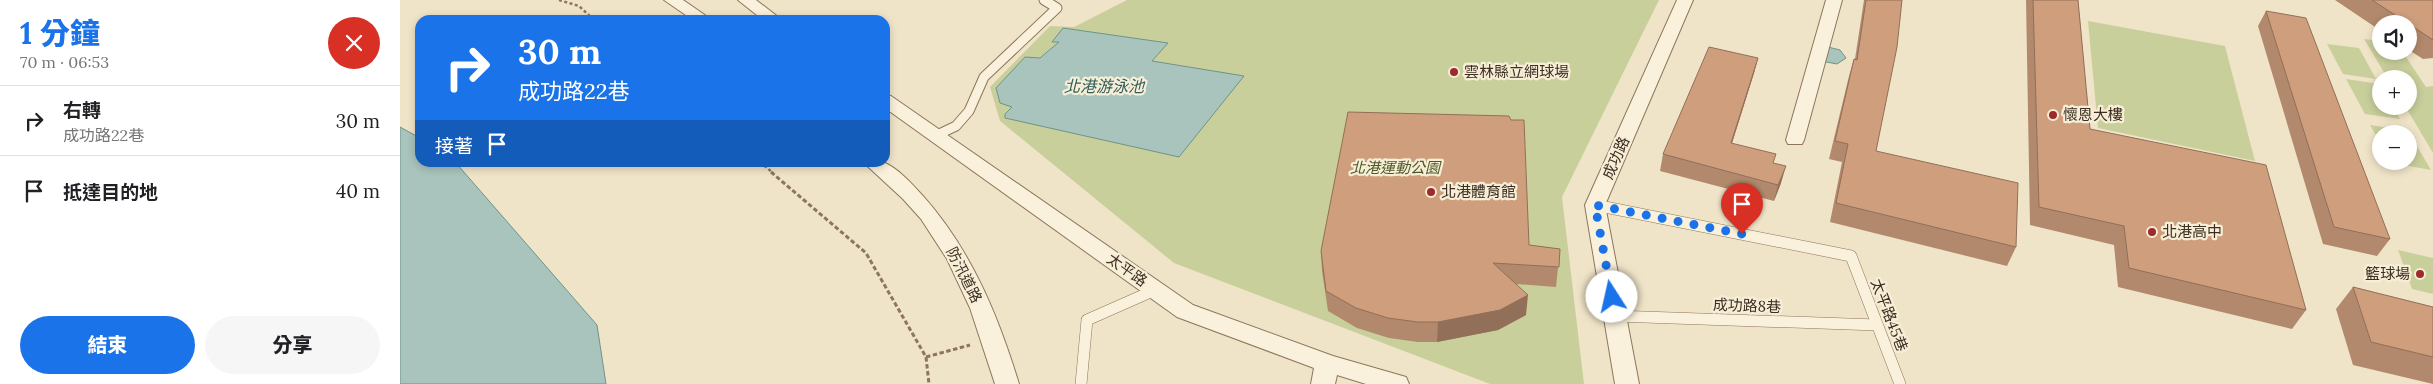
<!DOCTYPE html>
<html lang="zh-TW">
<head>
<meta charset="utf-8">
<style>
  :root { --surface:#fff; --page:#f6f6f6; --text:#202124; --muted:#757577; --line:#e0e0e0; --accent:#1a73e8 }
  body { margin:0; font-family:Lora,"Noto Sans TC",serif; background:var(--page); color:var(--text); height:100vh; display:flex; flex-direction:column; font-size:19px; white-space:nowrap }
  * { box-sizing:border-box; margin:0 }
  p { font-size:16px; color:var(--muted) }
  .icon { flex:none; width:28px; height:28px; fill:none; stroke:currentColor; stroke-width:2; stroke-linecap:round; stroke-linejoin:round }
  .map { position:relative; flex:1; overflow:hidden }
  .details { display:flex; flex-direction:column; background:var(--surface); width:400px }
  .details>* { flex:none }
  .hud { position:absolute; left:15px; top:15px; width:475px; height:152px; border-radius:15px; box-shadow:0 2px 8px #0003; background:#1a73e8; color:#fff; overflow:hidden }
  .controls { position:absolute; left:1972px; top:15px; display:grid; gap:10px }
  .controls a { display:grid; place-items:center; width:45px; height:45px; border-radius:50%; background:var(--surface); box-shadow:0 2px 8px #0003; font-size:25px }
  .pin { position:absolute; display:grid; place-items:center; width:42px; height:42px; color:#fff; margin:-51px -21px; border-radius:50% 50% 50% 0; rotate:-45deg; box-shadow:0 0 5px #0007 }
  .pin .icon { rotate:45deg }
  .me { position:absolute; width:55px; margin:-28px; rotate:350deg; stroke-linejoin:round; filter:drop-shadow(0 0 4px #0008) }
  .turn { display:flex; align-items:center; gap:18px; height:105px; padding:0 20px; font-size:22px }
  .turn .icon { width:65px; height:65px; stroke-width:2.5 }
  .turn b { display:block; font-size:35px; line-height:42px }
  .then { display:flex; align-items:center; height:48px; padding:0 20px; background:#0003; gap:10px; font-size:19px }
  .round { display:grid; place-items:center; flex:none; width:52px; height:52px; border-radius:26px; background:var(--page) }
  .headline { display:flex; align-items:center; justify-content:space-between; height:85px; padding:0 20px }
  h1 { font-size:30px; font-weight:800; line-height:38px; color:var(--accent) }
  .cta { display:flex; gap:10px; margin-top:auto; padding:10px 20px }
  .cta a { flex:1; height:58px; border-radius:30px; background:var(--accent); color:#fff; font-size:20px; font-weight:800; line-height:58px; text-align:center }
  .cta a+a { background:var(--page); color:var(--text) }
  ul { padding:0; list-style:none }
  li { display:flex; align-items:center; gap:15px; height:70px; padding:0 20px; border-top:1px solid var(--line) }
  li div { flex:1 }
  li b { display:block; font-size:19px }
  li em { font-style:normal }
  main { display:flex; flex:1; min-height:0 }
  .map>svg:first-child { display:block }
  .green { fill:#c9cf9b }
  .water { fill:#a9c4bc; stroke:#6f938a }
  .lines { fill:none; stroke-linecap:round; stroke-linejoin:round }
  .lane-far1-casing { stroke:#8d765c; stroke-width:11 }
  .lane-casing { stroke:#8d765c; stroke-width:12 }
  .street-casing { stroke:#8d765c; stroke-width:2 }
  .path-far1 { stroke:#8d765c; stroke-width:2.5; stroke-dasharray:3 2.5; stroke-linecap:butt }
  .path { stroke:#8d765c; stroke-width:3; stroke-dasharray:4.5 2.5; stroke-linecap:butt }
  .lane-far1 { stroke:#faf1dc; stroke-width:9 }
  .lane { stroke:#faf1dc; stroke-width:11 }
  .street { fill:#faf1dc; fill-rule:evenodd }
  .wall { fill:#b2896c }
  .shaded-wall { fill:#916f58 }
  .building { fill:#cf9f7d; stroke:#916f58 }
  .route { stroke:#1a73e8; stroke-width:9; stroke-dasharray:0 16.2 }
  .poi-dot { fill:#9e2a2b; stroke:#f7eed8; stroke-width:2 }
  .labels { text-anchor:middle; stroke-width:4.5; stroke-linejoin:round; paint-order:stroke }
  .poi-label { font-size:15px; fill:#3d2e20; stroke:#f7eed8; text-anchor:start }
  .street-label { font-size:15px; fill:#3d2e20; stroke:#f7eed8 }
  .park-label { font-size:15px; font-style:italic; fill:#4d5a26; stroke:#f7eed8 }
  .water-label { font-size:16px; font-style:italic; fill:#2f5d5a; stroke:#f7eed8 }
</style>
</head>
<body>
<main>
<section class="details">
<div class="headline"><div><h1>1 分鐘</h1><p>70 m · 06:53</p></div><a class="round" style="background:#d93025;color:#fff"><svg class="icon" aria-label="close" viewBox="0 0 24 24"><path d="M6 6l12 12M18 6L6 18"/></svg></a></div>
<ul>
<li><svg class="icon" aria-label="right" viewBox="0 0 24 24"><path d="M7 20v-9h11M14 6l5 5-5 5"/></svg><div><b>右轉</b><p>成功路22巷</p></div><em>30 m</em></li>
<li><svg class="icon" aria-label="arrive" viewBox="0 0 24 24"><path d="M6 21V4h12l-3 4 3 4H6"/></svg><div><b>抵達目的地</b></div><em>40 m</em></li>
</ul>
<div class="cta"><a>結束</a><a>分享</a></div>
</section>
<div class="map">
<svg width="2033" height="384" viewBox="0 0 2033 384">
  <rect width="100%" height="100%" fill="#f0e4c8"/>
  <!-- green -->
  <path class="green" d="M727,0H1259L1162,197L1184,384H1090L774,263L600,121L590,87L650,26L674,27Z
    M1688,21L1825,46L1855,161L1698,128Z
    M1964,39L1981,41V51H2002L2026,87L2033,86V153L2005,106H2009V79H1988Z
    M1927,44L1959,48L1976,79L1943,74Z
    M1946,79L1980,84L1981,106H1993L2000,119L1965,114Z
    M1970,125L2008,131L2031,170L1992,163L1991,161H2009V134H1981V144Z
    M1998,250L2033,258V294L2012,289Z"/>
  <!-- water -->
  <path class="water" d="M663,28L768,43L752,61L844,76L779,157L605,118V114L612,107L600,103L596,88L625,57L640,58L659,42H652Z
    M1424,46L1440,50L1446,58L1437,64L1421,61Z
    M0,127L20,138V162L56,163L197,325L206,384H0Z"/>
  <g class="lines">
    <!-- lane-far1 casing -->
    <g class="lane-far1-casing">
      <path id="lane-far1" d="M535,136L556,126L569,111L584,77L657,8L644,0"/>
    </g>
    <!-- lane casing -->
    <g class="lane-casing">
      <path id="lane" d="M1195,205L1451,256L1500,384
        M1215,316L1477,325
        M681,384L687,320L755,290"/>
    </g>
    <!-- street casing -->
    <g class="street-casing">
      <path id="street" d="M264,0H283L312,20H293Z
        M338,0H356L382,20H363Z
        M1277,0H1293L1205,205L1239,384H1215L1185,205Z
        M1426,0H1442L1404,140L1402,144H1388L1386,140Z
        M485,95L491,96L793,305L933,356L1006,377L1009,384H966L937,375L935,384H911L914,368L777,317L485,108Z
        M463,162C469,162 480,161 485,163C499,169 513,185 523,196C571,250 598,315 619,384H595L570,308L547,259L521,219L503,199Z"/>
    </g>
    <!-- path-far1 -->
    <path class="path-far1" d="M159,0L179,6L194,20
      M360,162L373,173
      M365,167L374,162"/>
    <!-- path -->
    <path class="path" d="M371,172L466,253L526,357L529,384
      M526,357L570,345"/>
    <!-- lane-far1 -->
    <use href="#lane-far1" class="lane-far1"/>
    <!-- lane -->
    <use href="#lane" class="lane"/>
    <!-- street -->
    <use href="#street" class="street"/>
  </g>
  <!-- wall -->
  <path class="wall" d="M1464,0H1502L1476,151L1616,247L1607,266L1430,222L1442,162L1429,159L1449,76L1454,59H1455Z
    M1626,0H1678L1690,129L1906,310L1892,329L1718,287L1714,245L1630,225Z
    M1935,0H2033V58L2023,59L2009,50V24H1981V31Z
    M1866,11L1990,239L1977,256L1923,244L1858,26Z
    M1358,58L1354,73L1332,143L1373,163L1381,183L1374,201L1260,171L1263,154Z
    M1129,245L1160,249L1156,287L1116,284L1126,315L1098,330L1037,342H1018L989,338L957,328L928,311L922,271L921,251Z
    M1953,287L2033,307V384L1953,365L1936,309Z"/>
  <!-- shaded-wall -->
  <path class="shaded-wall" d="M1358,58L1354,73L1327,159L1331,143Z
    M1386,166L1381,183L1374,201L1378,185Z
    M1128,295L1126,315L1098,330L1037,342L1038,322Z"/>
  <!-- building -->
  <path class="building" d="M1466,0H1502L1497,47L1476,151L1618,183L1616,247L1436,203L1448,144L1435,141L1454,59L1457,60Z
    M1633,0H1678L1690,129L1866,165L1906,310L1729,268L1724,226L1639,207Z
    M1972,0H2033V40L2009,24Z
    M1866,11L1906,18L1990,239L1934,227Z
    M1309,47L1358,58L1331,143L1376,154L1373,163L1386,166L1378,185L1263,154Z
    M948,112L1109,116L1111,120H1124L1129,245L1160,249L1159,267L1093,263L1128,295L1100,310L1038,322H1018L988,318L956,308L926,291L921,251Z
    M1953,287L2033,307V357L1971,342Z"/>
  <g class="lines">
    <!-- route -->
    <path class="route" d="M1212,297L1195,205L1342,234"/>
  </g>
  <!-- markers -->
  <g class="poi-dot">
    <circle cx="1054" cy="72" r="5"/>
    <circle cx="1653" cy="115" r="5"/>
    <circle cx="1031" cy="192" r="5"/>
    <circle cx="1752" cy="232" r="5"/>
    <circle cx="2020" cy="274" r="5"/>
  </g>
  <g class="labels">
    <!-- poi labels -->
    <g class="poi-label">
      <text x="1064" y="77">雲林縣立網球場</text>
      <text x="1663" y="120">懷恩大樓</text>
      <text x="1041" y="197">北港體育館</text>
      <text x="1762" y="237">北港高中</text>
      <text x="2010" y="279" text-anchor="end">籃球場</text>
    </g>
    <!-- street labels -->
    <g class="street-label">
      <text transform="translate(1216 158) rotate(-66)" y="5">成功路</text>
      <text transform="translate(727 270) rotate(35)" y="5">太平路</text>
      <text transform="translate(564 275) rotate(63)" y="5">防汛道路</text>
      <text transform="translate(1347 306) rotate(2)" y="5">成功路8巷</text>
      <text transform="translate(1489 315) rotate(69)" y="5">太平路45巷</text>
    </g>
    <!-- park labels -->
    <g class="park-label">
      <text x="995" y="173">北港運動公園</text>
    </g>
    <!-- water labels -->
    <g class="water-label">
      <text x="704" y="92">北港游泳池</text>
    </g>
  </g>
</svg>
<div class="controls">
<a><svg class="icon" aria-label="sound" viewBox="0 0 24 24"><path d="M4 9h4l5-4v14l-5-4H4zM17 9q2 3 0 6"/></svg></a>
<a>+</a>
<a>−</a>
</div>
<div class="pin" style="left:1342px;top:234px;background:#d93025"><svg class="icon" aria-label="arrive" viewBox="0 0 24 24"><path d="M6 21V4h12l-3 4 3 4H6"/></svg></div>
<svg class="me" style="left:1212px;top:297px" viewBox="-20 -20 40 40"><circle r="19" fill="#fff"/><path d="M0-13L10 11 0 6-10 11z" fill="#1a73e8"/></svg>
<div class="hud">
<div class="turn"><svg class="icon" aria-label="right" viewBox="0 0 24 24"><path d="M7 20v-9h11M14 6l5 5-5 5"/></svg><div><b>30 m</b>成功路22巷</div></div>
<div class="then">接著<svg class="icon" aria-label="arrive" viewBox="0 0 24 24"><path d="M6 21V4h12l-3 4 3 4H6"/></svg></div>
</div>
</div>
</main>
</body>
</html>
